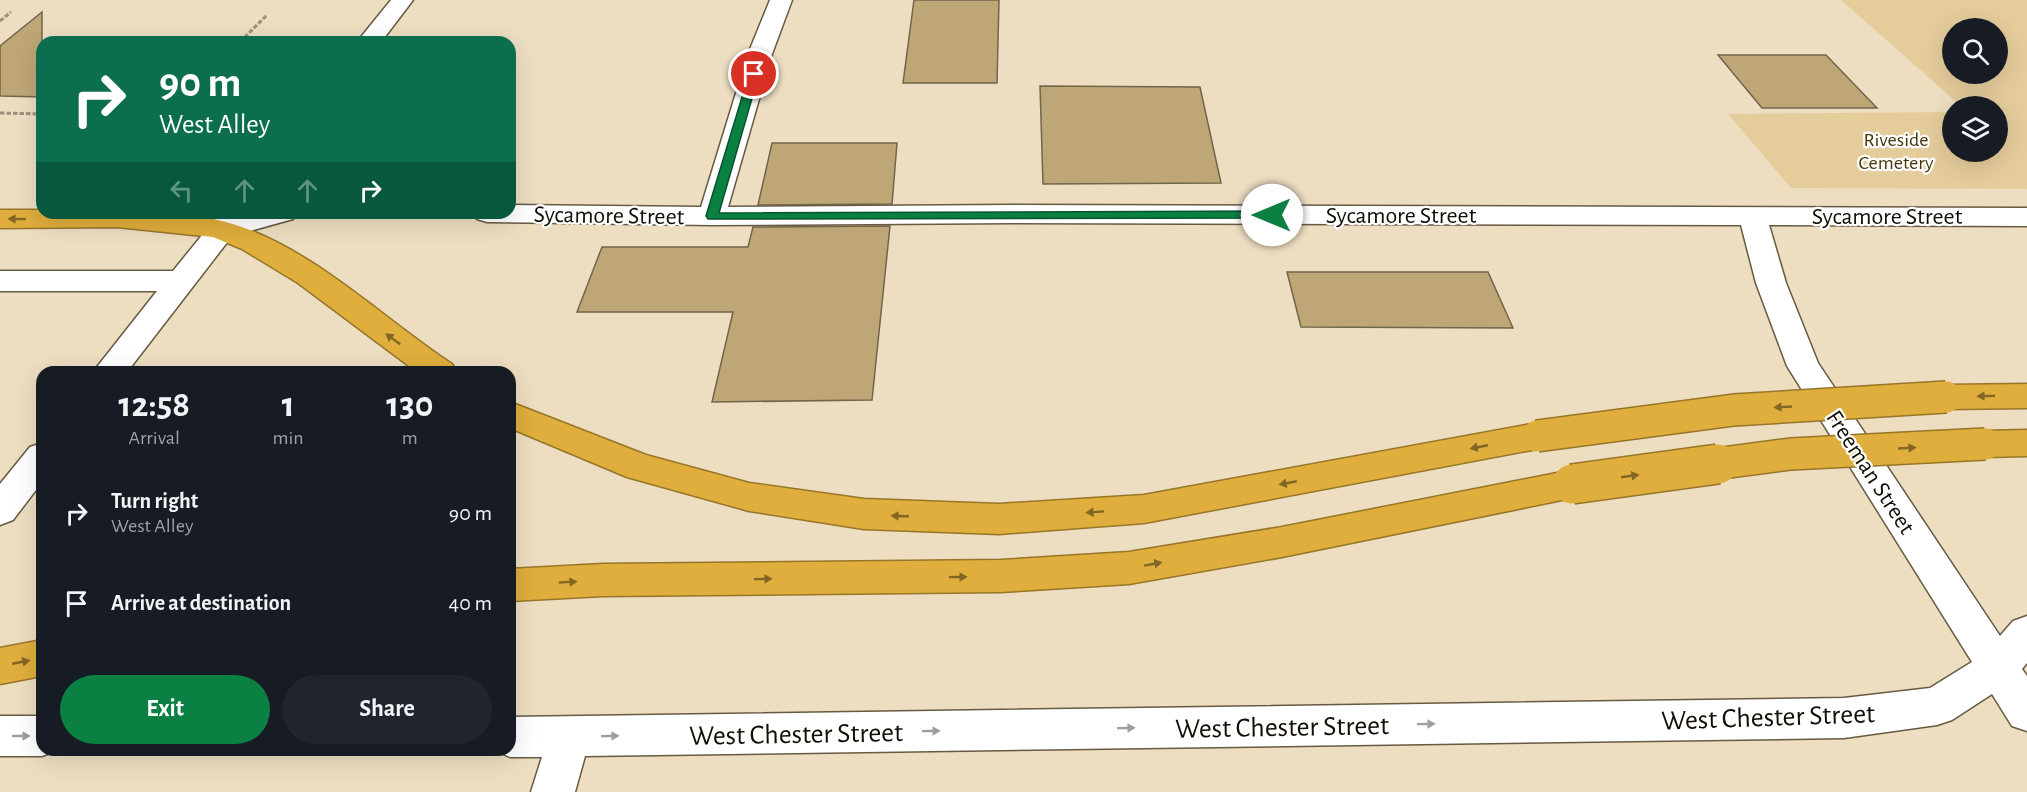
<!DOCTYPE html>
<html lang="en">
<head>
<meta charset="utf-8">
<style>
  :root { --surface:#171b24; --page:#20242c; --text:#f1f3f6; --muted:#9ea1a6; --accent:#0b8043 }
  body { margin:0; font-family:"Alegreya Sans",sans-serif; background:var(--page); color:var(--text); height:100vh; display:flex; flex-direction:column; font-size:22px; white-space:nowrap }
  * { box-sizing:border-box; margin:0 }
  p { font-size:20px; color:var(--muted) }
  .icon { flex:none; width:33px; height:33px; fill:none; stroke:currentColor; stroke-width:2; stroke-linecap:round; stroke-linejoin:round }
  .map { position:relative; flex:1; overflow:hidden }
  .sheet { position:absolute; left:36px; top:366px; width:480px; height:390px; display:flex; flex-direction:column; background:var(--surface); border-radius:18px; box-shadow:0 6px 24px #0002 }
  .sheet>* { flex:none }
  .guide { position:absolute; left:36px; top:36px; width:480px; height:183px; border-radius:18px; box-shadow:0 6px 24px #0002; background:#0b6e4f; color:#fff; overflow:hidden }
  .controls { position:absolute; left:1942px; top:18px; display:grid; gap:12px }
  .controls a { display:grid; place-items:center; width:66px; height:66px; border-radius:50%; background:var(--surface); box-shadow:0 6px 24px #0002; font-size:30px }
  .pin { position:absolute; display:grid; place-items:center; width:51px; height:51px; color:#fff; margin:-26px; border:3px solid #fff; border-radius:50%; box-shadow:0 2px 6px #0007 }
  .me { position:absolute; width:66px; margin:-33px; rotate:270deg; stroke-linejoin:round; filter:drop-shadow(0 0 4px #0008) }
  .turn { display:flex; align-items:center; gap:21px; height:126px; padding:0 24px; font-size:27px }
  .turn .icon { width:78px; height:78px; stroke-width:2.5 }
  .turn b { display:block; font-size:42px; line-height:51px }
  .lanes { display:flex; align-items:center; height:57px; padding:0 24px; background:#0003; justify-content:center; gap:30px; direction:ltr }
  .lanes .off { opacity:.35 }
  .eta { display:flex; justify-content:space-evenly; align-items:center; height:102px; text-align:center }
  .eta b { font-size:36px; font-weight:600; line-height:42px }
  .cta { display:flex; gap:12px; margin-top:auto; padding:12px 24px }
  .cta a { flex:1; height:69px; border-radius:36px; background:var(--accent); color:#fff; font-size:24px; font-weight:600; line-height:69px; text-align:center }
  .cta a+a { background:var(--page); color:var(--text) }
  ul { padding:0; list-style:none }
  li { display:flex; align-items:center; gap:18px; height:90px; padding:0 24px }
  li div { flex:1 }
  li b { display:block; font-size:22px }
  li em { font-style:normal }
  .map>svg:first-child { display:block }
  .green { fill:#e5cc9b; fill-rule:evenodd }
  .building { fill:#bea676; stroke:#71654c; stroke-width:1.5 }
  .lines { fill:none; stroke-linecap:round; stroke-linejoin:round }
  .minor-casing { stroke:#665a41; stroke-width:3 }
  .highway-casing { stroke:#977629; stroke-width:3 }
  .path { stroke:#9c917c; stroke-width:3; stroke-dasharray:4.5 2; stroke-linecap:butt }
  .minor { fill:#fff; fill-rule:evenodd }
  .highway { fill:#dfae3c; fill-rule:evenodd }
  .highway-bridge-far1-casing { stroke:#977629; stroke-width:34; stroke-linecap:butt }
  .highway-bridge-casing { stroke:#977629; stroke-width:42; stroke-linecap:butt }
  .highway-bridge-far1 { stroke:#dfae3c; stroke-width:31 }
  .highway-bridge { stroke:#dfae3c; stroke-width:39 }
  .oneway { fill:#836623 }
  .oneway2 { fill:#a09e9b }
  .route { fill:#0b8043; stroke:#07532c; stroke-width:1.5 }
  .labels { text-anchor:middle; stroke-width:4.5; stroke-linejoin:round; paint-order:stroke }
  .far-park-label { font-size:20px; fill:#46350c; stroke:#fff }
  .street-label { font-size:24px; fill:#120d05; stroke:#fff }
  .near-street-label { font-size:28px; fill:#120d05; stroke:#fff }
</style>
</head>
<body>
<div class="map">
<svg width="2027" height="792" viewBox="0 0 2027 792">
  <rect width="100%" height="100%" fill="#eddec2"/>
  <!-- green -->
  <path class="green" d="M1841,0H2027V189L1791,188L1728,114L1953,112V152H1998V106H1961ZM1953,28H1998V74H1953Z"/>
  <!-- building -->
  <path class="building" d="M914,0H999L997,83H903Z
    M42,12V97L0,96V46Z
    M1718,55H1826L1877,108H1762Z
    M1040,86L1200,87L1221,183L1043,184Z
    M772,143H897L892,204L758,205Z
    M890,226L872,400L712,402L733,312H577L602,247H748L753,227Z
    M1287,272H1488L1513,328L1301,327Z"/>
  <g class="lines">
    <!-- minor casing -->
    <g class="minor-casing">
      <path id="minor" d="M391,0H413L381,42H357Z
        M770,0H792L772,54L728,207L1012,205L2027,208V226L1769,225L1786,283L1818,363L2000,636L2013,621L2027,616V663L2022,669L2027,676V731L2012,726L1992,694L1952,720L1937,725L1844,738L585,756L575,792H531L542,757H510L494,750H510V717L1844,698L1930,688L1972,662L1787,366L1756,283L1741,225L1012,223L712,225L487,222L477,219L473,213H510V205L701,207L748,54Z
        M220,213H297L293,219L232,236L127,372H93L157,291H0V271H173Z
        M42,443V482L13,520L0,525V484L30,447Z
        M0,716H42V750H57L42,756H0Z"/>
    </g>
    <!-- highway casing -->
    <g class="highway-casing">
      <path id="highway" d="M0,210H42V213C103,213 169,206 229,223C310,246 382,318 452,364L457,372H417L298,283L242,249L213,237L117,227L0,228Z
        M2027,384V408L1946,409L1934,406L1929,397L1934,388L1946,385Z
        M510,402L646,455L749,483L864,499L999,504L1144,495L1537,423L1549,427L1554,436L1549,445L1537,449L1144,523L999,534L864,529L749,511L627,477L510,428Z
        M2027,430V456L1985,457L1973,453L1968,444L1973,435L1985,431Z
        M1572,470L1585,474L1590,484L1585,494L1572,498L1282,557L1129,584L1000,592L603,596L510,601V569L603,564L1000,560L1129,552L1282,527Z
        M42,640V676L0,684V648Z"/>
    </g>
    <!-- path -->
    <path class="path" d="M0,21L11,12
      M240,42L267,15
      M0,113L42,114"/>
    <!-- minor -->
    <use href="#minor" class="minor"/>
    <!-- highway -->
    <use href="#highway" class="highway"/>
    <!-- highway-bridge-far1 casing -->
    <g class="highway-bridge-far1-casing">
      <path id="highway-bridge-far1" d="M1537,436L1734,410L1946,397
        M1707,465L1791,454L1985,444"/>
    </g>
    <!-- highway-bridge casing -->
    <g class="highway-bridge-casing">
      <path id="highway-bridge" d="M1572,484L1718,464"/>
    </g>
    <!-- highway-bridge-far1 -->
    <use href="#highway-bridge-far1" class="highway-bridge-far1"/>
    <!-- highway-bridge -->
    <use href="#highway-bridge" class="highway-bridge"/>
  </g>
  <!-- one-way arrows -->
  <defs><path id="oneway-solid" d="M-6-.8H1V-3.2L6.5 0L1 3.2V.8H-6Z" transform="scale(1.5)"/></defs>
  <g class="oneway">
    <use href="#oneway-solid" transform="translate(17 219) rotate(-179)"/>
    <use href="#oneway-solid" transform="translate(393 339) rotate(-144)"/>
    <use href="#oneway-solid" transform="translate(1986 396) rotate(179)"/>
    <use href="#oneway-solid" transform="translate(1783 407) rotate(177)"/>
    <use href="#oneway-solid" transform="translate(1479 447) rotate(169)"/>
    <use href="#oneway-solid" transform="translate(1907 448) rotate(-3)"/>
    <use href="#oneway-solid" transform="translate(1630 476) rotate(-8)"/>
    <use href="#oneway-solid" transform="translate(1288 483) rotate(169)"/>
    <use href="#oneway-solid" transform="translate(1095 512) rotate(176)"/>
    <use href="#oneway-solid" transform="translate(900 516) rotate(-178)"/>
    <use href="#oneway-solid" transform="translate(1153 564) rotate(-10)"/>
    <use href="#oneway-solid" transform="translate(958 577) rotate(-1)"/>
    <use href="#oneway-solid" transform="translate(763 579) rotate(-1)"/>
    <use href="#oneway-solid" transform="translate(568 582) rotate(-3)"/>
    <use href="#oneway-solid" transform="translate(21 662) rotate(-11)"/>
  </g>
  <g class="oneway2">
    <use href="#oneway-solid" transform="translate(1426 724) rotate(-1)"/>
    <use href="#oneway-solid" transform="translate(1126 728) rotate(-1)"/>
    <use href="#oneway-solid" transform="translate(931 731) rotate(-1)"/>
    <use href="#oneway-solid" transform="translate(21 736)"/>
    <use href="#oneway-solid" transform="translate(610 736) rotate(-1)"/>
  </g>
  <!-- route -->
  <path class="route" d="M754,71L759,74L719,213L1272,211L1277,215L1272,218L708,219L706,216L749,74Z"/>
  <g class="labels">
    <!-- far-park labels -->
    <g class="far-park-label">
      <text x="1896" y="146">Riveside<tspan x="1896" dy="23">Cemetery</tspan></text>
    </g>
    <!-- street labels -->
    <g class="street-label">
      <text transform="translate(609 215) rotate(1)" y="8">Sycamore Street</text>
      <text x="1401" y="223">Sycamore Street</text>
      <text x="1887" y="224">Sycamore Street</text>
      <text transform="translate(1871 472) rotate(57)" y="8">Freeman Street</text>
    </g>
    <!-- near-street labels -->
    <g class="near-street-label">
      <text transform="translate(1768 716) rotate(-2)" y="10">West Chester Street</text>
      <text transform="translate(1282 726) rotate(-1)" y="10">West Chester Street</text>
      <text transform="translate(796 733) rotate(-1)" y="10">West Chester Street</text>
    </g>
  </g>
</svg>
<div class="controls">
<a><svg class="icon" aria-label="search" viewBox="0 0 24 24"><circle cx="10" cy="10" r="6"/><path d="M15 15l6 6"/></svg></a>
<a><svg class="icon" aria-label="layers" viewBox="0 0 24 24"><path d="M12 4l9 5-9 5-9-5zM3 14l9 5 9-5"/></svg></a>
</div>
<div class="pin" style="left:754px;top:74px;background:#d93025"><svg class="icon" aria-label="arrive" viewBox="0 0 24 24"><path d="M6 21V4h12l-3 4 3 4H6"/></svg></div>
<svg class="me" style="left:1272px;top:215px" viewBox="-20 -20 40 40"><circle r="19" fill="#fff"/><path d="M0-13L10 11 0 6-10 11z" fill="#0b8043"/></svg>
<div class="guide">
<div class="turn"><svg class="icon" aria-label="right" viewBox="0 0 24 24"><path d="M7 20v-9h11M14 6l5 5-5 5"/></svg><div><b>90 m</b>West Alley</div></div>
<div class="lanes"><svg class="icon off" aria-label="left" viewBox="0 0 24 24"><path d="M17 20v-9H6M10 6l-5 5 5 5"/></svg><svg class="icon off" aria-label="ahead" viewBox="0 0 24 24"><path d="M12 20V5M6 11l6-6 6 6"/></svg><svg class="icon off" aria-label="ahead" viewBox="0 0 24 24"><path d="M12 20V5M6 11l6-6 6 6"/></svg><svg class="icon" aria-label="right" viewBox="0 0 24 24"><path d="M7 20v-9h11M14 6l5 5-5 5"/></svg></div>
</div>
<section class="sheet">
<div class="eta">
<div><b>12:58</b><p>Arrival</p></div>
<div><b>1</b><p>min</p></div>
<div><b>130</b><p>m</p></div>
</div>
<ul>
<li><svg class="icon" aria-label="right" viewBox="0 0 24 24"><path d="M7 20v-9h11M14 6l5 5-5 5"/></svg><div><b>Turn right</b><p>West Alley</p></div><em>90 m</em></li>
<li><svg class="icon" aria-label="arrive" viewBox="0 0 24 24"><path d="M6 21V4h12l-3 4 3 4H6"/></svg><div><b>Arrive at destination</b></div><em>40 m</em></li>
</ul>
<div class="cta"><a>Exit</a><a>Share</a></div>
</section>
</div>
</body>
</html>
